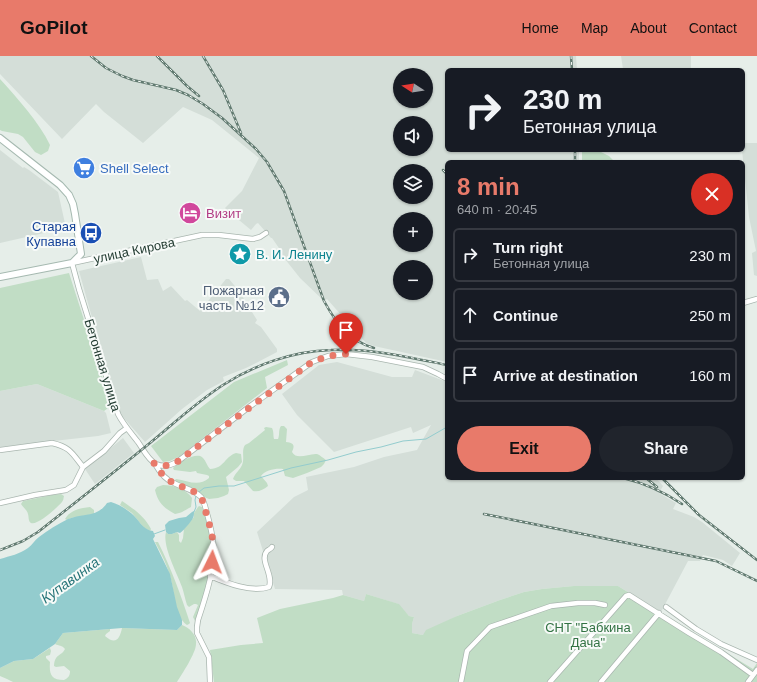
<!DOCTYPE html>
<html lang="en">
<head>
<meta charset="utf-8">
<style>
  :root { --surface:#171b24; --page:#20242c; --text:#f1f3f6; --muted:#9ea1a6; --line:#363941; --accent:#e87a6a }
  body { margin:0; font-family:Helvetica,sans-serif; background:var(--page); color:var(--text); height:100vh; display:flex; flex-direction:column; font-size:15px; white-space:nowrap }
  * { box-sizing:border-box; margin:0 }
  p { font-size:13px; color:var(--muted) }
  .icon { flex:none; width:22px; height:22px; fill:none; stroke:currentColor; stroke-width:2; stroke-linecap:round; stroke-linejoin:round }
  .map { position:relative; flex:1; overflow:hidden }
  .details { position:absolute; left:445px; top:104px; width:300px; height:320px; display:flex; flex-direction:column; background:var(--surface); border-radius:6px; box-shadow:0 1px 3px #0004 }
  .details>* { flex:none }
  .hud { position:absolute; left:445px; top:12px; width:300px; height:84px; border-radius:6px; box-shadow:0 1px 3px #0004; background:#171b24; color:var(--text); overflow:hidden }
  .needle { width:26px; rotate:282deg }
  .controls { position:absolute; left:393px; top:12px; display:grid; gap:8px }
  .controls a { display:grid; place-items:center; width:40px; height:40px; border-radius:50%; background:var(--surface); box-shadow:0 1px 3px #0004; font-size:20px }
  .pin { position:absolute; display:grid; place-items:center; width:34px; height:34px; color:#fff; margin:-41px -17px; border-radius:50% 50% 50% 0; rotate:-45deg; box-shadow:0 0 4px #0007 }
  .pin .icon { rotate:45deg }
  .me { position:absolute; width:44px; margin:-22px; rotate:3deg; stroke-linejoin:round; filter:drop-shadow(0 0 3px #0008) }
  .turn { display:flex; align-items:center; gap:14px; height:84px; padding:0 12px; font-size:18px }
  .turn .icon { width:52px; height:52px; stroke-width:2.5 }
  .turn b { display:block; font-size:28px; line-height:34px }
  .round { display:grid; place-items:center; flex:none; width:42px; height:42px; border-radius:21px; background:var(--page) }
  .headline { display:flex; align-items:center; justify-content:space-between; height:68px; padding:0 12px }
  h1 { font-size:24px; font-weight:600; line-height:30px; color:var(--accent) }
  .cta { display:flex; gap:8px; margin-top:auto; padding:8px 12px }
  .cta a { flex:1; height:46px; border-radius:24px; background:var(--accent); color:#111; font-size:16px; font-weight:600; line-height:46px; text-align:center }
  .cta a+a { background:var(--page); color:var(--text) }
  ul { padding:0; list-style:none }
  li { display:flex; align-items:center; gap:12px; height:54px; margin:0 8px 6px; padding:0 4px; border:2px solid var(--line); border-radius:6px }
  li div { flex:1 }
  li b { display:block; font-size:15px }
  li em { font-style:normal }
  header { display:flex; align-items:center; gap:24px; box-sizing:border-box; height:56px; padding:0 20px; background:var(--accent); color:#111 }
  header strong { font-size:19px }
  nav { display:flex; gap:22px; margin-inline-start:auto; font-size:14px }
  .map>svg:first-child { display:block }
  .built { fill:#d4ded8; fill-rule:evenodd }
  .green { fill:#c1ddc5 }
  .water { fill:#93ccce }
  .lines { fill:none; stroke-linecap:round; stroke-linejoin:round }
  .stream { stroke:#93ccce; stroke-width:1 }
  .street-casing { stroke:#a9b6af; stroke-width:6 }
  .secondary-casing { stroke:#a5b9b0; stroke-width:8 }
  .street { stroke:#fff; stroke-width:4.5 }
  .secondary { stroke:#fff; stroke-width:6 }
  .rail-casing { stroke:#617a70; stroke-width:2.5 }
  .rail { stroke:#f7faf8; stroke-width:1; stroke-dasharray:3; stroke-linecap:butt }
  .route { stroke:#e87a6a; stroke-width:7; stroke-dasharray:0 12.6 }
  .labels { text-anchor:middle; stroke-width:4; stroke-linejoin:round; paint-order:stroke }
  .shop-label { font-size:13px; fill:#366cbe; stroke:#f7faf8; text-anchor:start }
  .hotel-label { font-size:13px; fill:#b23c85; stroke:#f7faf8; text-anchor:start }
  .transit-label { font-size:13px; fill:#164399; stroke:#f7faf8; text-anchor:end }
  .street-label { font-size:13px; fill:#263f35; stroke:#f7faf8 }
  .culture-label { font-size:13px; fill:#0d838f; stroke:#f7faf8; text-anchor:start }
  .service-label { font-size:13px; fill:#4e5e75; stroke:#f7faf8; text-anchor:end }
  .park-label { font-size:13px; fill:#337344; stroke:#f7faf8 }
  .water-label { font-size:14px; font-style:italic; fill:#247377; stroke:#f7faf8 }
</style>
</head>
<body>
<header>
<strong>GoPilot</strong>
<nav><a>Home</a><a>Map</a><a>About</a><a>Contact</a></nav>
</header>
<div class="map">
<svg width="757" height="626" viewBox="0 0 757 626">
  <rect width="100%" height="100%" fill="#e6eee9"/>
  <!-- built -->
  <path class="built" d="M0,0H576L577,14H447V94H579V106H447V306L374,290L366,287L327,243L324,245L300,222L281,198L280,196L281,195L272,182H271L258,167L256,168L251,174L228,155L225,152L242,135L259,102L212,64L183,51L143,87L104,56L96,48L62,83L0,18ZM400,19H426V45H400ZM400,67H426V93H400ZM400,115H426V141H400ZM400,163H426V189H400ZM400,211H426V237H400Z
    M621,0H691V14H632L623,13Z
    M743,87H757V220L754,219L752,197L756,195L749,161L742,94H743Z
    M0,94L23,112L24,111L29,114L58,136L66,172L0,187Z
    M141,201L147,224L158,223L163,235L171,230L185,245L187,244L200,255L226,223H229L239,235L257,264L255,267L261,271L277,293V296L258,306L246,312L223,321L224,325L207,334L182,353L145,386L122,360L117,351L104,300L91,258L79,215Z
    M337,306L392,321H412L415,314L447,326V422H656L663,430L659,437L676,447L673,453L694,461L702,466L740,497L732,510L723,504L703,499L700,505H688L661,556L618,530H574L542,533L524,536L500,544L457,560L423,579L412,577V568L414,561L409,560L398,548L366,538L364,545L343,539L342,534L275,533L257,476L294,441L308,434L306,421L354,411L384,401L417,394L431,369L413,377L411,371L334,396L297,359L282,338L319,309Z
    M37,328L104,355L106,357L111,377L98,380L0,391V335Z
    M123,382L134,397L95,428L85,413Z"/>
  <!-- green -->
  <path class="green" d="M0,23C17,42 39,66 50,89L48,95L41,99L35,96L23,81L18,78L2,75L0,74Z
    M582,94H600L601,96L609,100L615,106H582Z
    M69,217L102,320L101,323L104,325L111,350L104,355L37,328L0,335V232Z
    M287,304L288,309L265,321L267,332L180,400L170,405L163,406L151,390L234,326Z
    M281,370H284L287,373L286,386C294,387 295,389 292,396C297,405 309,397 317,398C320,399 323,402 326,404L324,408L321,411L307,417L293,422L285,420L283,413C276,412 265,414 261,420L267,427L268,430C263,434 259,436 253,435L244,425H236L233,423C235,417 240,414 242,409C245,402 241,395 245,389L249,387L265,374L264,372L266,371L272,372C274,376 273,379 274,383H278C280,379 278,374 281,370Z
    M236,397L241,398L242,406L238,411L226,421L229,434L228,438L224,440L218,442L209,443L204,441L196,433L176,426L175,424L176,423C188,425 199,431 209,422V420L207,419L197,417L196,415L190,416L174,414L173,412C179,407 197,395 203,402C206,405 207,410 210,413C225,412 224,401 236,397Z
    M163,429C174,429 186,433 192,442L191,451C185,454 182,457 175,458C164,452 158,447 155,434L157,431Z
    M61,438L64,440C63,444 64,443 62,446C58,451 37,470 31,467C28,465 29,461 28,458C27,454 23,451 21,448L23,445L52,439Z
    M122,445L125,447C135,454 145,461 151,473L150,475L144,472L132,457L120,449Z
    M199,450L202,451C205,460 209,470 211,480C215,505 203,541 197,565H195L193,561L198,549L196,548H194L189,551L187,549C185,543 184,537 182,531C177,517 162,490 166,476L168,478H172L177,476L179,479V485L181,487L183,482L184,473L194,461V457L198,451Z
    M90,451L94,454V458L71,462L67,464L65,463C70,454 81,452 90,451Z
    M155,486H158C171,512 181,539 190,567L189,568L187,569C173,559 175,532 169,517C166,506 160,496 155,486Z
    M574,530H618L753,613L757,607V626H214L210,594L241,589L263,587L257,562L280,553L333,542L343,539L364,545L366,538L399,548L409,560L414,561L412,568V577L423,579L426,574L457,560L500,544L524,536L542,533Z
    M182,569C190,572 197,579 196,588C196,597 182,618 177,626H13L7,623L0,620V612L14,605L33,603L50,592L51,595L50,599L46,600V602L50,606C49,618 51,624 64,624C68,622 70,620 70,615L64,610L56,611L54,610C55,597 61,601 65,593C62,589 59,590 55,588L63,577L110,573V575L106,578L105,580C116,590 120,582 122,572L177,574Z"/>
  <!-- water -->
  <path class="water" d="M111,446C118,448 125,452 131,457C139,463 142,474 153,475L155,480L153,483L170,518L177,551L182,564V569L177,574L122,572L63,577L55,588L33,603L14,605L0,612V503C10,500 20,498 28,492C32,489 35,484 39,481C48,474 58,468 68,463C83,457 97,462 107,447Z
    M194,455C194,458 194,460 193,462C191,466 183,475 180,477L177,476L172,478H168L166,476L165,469L169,465L179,462L186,461L192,456Z"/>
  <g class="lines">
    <!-- stream -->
    <path class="stream" d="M199,436L204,432L219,430H234L291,412L328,404L356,396L381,391L403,385L426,383L447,371
      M194,456L196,451L195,444L196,440
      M154,478L165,474"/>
    <!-- street casing -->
    <g class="street-casing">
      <path id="street" d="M266,177L260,181L253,183L219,179H202L72,207L79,233L118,358C123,368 131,377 138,386C143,393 148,404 156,408C163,411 170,410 177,406L249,351L312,306L328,300L346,298L372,301L423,311L438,318L447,323
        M743,247L757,243
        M0,394L52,387C70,391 72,397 83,411L74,429L66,434L35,439L0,447
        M155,408C159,415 165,424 174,427C183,432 193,433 201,441C205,446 206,455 208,461C210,469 212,477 213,485C216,510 206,540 198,564L197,571V577L209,601L210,626
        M83,411L104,395L120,377L127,372
        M210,520C227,527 251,537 269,531C274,519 259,504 267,495C268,494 271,493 272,491
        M666,551L696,573L721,588L757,604
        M461,626L467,595L490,571L551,550L578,547H595L605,549
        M550,626L626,540L629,539L689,577L721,596L753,619
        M601,626L659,557
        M748,626L757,614"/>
    </g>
    <!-- secondary casing -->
    <g class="secondary-casing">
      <path id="secondary" d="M0,82L60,129L69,139L73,148L75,158L81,198L72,207L0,221"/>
    </g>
    <!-- street -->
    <use href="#street" class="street"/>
    <!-- secondary -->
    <use href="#secondary" class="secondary"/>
    <!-- rail casing -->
    <g class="rail-casing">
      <path id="rail" d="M91,0L106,12L122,20L133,24L176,34L188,39L203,48L222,62L256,93L267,106L284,135L324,245C336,267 349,285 374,292
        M157,0L187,30L199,40
        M203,0L223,34L241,77
        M571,0L572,14
        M575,106V94
        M443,114L447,118
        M623,422C644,427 664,436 682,448
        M646,422L657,431
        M662,422L699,459L757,504
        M484,458L716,505L757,525
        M0,494L23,485L38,476C57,461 76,446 95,431C111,418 128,405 145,391C170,371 195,347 223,329C254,309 293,295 331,294C370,292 408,301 447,309"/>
    </g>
    <!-- rail -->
    <use href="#rail" class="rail"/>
  </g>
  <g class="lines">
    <!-- route -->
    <path class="route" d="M212,506L213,485L211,474L202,443L192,434L174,428L169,424L160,416L154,407C162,410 169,411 177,406L249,352L312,306L328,300L346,298"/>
  </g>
  <!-- icons -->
  <defs>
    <g id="supermarket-disc" transform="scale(1.15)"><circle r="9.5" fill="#3f7fe0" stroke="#f7faf8"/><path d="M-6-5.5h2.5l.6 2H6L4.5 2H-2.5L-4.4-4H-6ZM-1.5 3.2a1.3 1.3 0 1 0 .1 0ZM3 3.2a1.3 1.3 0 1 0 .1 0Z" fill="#fff"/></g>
    <g id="hotel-disc" transform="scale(1.15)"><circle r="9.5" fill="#d1479c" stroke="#f7faf8"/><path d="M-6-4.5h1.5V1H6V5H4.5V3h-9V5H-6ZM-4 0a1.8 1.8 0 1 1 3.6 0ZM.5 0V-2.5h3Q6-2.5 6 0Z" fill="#fff"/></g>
    <g id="bus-disc" transform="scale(1.15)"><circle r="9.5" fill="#1a4fb4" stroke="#f7faf8"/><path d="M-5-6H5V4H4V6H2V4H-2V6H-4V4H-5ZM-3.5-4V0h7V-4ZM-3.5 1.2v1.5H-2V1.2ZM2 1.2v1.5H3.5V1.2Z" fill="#fff"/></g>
    <g id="sight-disc" transform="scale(1.15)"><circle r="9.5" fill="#0f9aa8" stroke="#f7faf8"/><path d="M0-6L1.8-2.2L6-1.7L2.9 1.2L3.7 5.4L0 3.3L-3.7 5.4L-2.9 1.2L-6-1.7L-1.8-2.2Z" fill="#fff"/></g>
    <g id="civic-disc" transform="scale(1.15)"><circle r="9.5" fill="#5c6f8a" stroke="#f7faf8"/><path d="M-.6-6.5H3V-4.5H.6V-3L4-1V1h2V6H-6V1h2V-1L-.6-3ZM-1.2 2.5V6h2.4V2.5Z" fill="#fff"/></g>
  </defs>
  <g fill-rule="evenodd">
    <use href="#supermarket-disc" x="84" y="112"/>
    <use href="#hotel-disc" x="190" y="157"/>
    <use href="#bus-disc" x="91" y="177"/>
    <use href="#sight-disc" x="240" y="198"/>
    <use href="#civic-disc" x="279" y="241"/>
  </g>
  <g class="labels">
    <!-- shop labels -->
    <g class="shop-label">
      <text x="100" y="117">Shell Select</text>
    </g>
    <!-- hotel labels -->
    <g class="hotel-label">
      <text x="206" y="162">Визит</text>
    </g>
    <!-- transit labels -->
    <g class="transit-label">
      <text x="76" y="175">Старая<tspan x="76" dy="15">Купавна</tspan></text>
    </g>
    <!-- street labels -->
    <g class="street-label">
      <text transform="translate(134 194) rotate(-12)" y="5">улица Кирова</text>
      <text transform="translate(103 309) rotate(73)" y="5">Бетонная улица</text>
    </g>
    <!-- culture labels -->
    <g class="culture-label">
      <text x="256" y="203">В. И. Ленину</text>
    </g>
    <!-- service labels -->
    <g class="service-label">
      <text x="264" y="239">Пожарная<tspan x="264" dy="15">часть №12</tspan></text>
    </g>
    <!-- park labels -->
    <g class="park-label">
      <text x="588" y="576">СНТ "Бабкина<tspan x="588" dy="15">Дача"</tspan></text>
    </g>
    <!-- water labels -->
    <g class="water-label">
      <text transform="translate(70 524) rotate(-36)" y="5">Купавинка</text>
    </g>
  </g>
</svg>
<div class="controls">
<a><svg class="needle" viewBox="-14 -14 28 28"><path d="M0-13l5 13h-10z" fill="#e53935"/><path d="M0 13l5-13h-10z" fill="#9ea1a6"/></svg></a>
<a><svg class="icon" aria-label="sound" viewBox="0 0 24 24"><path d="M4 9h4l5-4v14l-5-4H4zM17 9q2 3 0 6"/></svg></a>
<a><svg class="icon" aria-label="layers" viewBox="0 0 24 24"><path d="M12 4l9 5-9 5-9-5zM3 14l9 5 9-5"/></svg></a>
<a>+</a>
<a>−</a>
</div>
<div class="pin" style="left:346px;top:298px;background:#d93025"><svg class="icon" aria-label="arrive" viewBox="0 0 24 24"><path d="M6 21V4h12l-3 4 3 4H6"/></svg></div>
<svg class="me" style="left:212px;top:506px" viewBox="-20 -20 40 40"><path d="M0-17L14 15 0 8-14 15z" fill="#e87a6a" stroke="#fff" stroke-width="4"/></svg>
<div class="hud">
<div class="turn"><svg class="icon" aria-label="right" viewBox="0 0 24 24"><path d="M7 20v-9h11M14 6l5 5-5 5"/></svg><div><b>230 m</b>Бетонная улица</div></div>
</div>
<section class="details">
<div class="headline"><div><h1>8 min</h1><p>640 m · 20:45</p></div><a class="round" style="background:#d93025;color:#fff"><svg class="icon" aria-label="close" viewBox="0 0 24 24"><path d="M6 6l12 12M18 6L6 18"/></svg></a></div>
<ul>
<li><svg class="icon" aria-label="right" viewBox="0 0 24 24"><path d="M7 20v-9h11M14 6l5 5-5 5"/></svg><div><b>Turn right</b><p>Бетонная улица</p></div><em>230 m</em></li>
<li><svg class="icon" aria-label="ahead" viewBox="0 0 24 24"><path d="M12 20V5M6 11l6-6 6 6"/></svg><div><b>Continue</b></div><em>250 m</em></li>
<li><svg class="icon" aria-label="arrive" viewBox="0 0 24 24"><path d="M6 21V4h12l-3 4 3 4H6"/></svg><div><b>Arrive at destination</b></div><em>160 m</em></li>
</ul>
<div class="cta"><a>Exit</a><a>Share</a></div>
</section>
</div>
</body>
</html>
